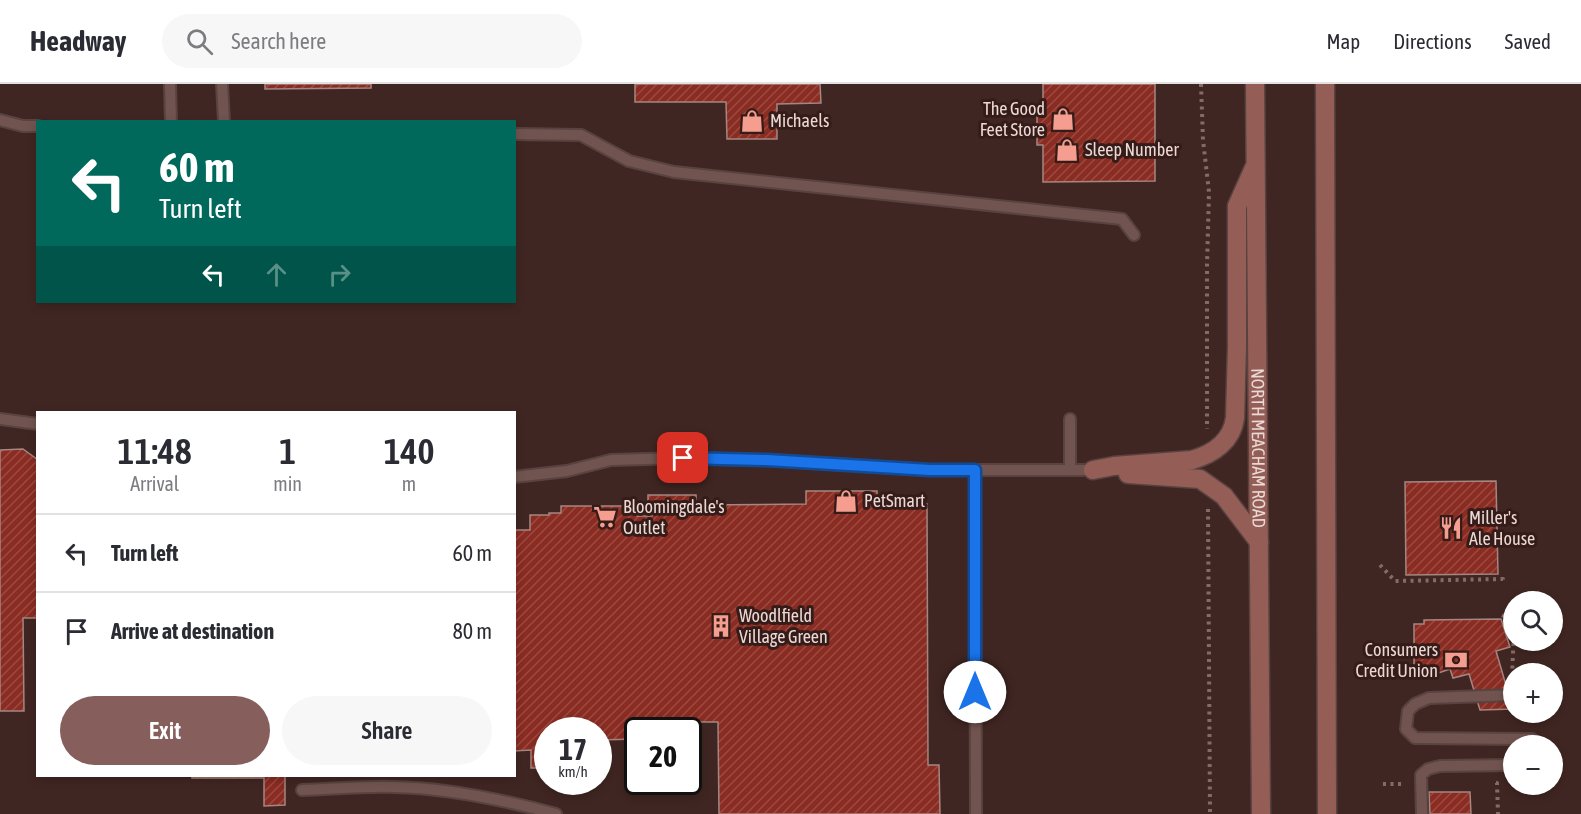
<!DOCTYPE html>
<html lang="en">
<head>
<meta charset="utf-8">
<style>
  :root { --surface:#fff; --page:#f7f7f7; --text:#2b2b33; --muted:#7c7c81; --line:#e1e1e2; --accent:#865e5c }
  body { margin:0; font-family:"Asap Condensed",sans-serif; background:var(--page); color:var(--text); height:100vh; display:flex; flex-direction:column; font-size:22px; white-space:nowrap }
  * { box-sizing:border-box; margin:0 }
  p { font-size:20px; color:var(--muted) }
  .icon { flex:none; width:33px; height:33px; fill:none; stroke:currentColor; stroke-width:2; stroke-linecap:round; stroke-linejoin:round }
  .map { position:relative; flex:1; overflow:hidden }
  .drawer { position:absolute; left:36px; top:327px; width:480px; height:366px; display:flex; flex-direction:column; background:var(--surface); border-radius:0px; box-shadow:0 3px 9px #0003 }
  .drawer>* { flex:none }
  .top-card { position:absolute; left:36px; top:36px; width:480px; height:183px; border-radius:0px; box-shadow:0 3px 9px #0003; background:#00695c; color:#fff; overflow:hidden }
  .fabs { position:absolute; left:1503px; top:507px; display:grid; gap:12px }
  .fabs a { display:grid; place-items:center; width:60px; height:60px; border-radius:50%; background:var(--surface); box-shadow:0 3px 9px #0003; font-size:30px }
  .speed { position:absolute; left:534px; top:633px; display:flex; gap:12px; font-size:30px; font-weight:700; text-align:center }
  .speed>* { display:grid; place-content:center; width:78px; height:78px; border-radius:50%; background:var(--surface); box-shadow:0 3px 9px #0003; line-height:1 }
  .speed small { font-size:15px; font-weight:400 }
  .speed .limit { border:3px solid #111; border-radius:9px; background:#fff; color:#111 }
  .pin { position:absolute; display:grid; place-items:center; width:51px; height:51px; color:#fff; margin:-26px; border-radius:12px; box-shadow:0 3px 9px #0006 }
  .me { position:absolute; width:66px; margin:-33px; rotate:0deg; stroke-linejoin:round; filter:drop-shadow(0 0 4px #0008) }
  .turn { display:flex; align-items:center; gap:21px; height:126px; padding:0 24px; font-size:27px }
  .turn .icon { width:78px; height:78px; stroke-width:2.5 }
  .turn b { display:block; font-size:42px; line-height:51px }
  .lanes { display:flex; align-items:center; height:57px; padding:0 24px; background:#0003; justify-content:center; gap:30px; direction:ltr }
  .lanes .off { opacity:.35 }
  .eta { display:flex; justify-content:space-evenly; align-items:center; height:102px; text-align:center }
  .eta b { font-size:36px; font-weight:600; line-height:42px }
  .action { display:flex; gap:12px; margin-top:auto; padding:12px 24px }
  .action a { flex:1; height:69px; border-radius:36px; background:var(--accent); color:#fff; font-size:24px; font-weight:600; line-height:69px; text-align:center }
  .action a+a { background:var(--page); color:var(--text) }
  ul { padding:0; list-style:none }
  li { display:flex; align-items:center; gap:18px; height:78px; padding:0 24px; border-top:2px solid var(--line) }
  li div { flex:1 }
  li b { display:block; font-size:22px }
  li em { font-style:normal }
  header { display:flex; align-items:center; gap:36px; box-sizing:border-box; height:84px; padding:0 30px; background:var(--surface); border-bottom:2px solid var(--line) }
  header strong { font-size:28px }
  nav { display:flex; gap:33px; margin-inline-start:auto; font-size:21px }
  .search { width:420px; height:54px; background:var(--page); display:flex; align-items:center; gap:15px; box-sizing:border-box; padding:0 21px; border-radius:33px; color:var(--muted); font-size:22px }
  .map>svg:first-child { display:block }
  .building { fill:url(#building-hatch); stroke:#a58681; stroke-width:1.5 }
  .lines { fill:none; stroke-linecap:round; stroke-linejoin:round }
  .service-casing { stroke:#584340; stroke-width:14 }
  .secondary-casing { stroke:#584340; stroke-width:21 }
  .path { stroke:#836c68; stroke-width:4; stroke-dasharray:3 4.5; stroke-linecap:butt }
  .service { stroke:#71544f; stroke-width:10 }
  .secondary { stroke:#945e56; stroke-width:18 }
  .route-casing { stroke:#114b97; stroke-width:15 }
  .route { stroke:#1a73e8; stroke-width:10 }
  .labels { text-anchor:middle; stroke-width:6; stroke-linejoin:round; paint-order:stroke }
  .poi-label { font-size:18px; fill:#ebd9d6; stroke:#351c19; text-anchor:start }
  .street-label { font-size:18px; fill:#ebd9d6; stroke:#351c19 }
</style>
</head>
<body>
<header>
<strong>Headway</strong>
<div class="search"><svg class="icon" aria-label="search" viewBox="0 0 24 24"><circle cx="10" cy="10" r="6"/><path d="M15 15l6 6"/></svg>Search here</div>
<nav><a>Map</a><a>Directions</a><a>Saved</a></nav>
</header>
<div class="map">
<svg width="1581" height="730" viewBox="0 0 1581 730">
  <defs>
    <pattern id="building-hatch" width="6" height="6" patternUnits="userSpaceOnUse" patternTransform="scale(1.5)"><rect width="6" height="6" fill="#8a2c22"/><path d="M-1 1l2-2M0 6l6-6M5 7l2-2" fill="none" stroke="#9b4a41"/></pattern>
  </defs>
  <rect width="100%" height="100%" fill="#402622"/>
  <!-- building -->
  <path class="building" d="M265,0H371V4L265,5Z
    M635,0H820L821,19L777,20V55H727L726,18H635Z
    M1043,0H1155V97L1043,98V61H1037V22H1043Z
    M23,365L38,376V534H23L24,627H0V366Z
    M1496,397L1498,490L1406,491L1405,398Z
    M806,407H877V420H927L928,681H939L940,730H719L718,638H656V646H638V655L598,656V646H548V675L545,684H531V666L514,667V446H530V431H549V429H561V422H623V430H637V432H652V425L648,426V411H696V421L806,420Z
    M1501,535L1510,563L1496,567L1513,625L1480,626L1469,590L1453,594L1450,585L1424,594V590H1414V540H1424V536Z
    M192,692H285V721L264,722V694H192Z
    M1429,708H1470L1471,730H1430Z"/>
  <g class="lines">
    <!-- service casing -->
    <g class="service-casing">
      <path id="service" d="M170,0L171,38
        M222,0L224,38
        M0,36L23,42H38
        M514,50L581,51L629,77L674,88L1122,135L1134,151
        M0,335L38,340
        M1070,335V386
        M975,386L976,730
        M514,393L567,387L611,376L683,374L767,376L930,386H1093
        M1514,611L1429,614L1415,620L1408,627L1406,645L1415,654L1532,655
        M302,706C333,705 363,702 394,703C449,704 504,716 556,730
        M1422,730L1421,691L1428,685L1440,682L1514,681"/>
    </g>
    <!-- secondary casing -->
    <g class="secondary-casing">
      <g id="secondary">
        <path id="s1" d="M1255,0L1261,730"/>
        <path d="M1325,0L1327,730"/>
        <path d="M1093,386L1114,382L1192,376C1213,370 1232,357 1235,334L1237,263V122L1254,84"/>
        <path d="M1128,390L1200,395L1224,412L1259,458"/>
      </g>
    </g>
    <!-- path -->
    <path class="path" d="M1201,0L1203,56L1209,108L1207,182V345
      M1208,425L1210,730
      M1380,481L1395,497L1503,495V498
      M1502,531L1511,536L1514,542
      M1512,592L1514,547
      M1496,699H1497L1498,730
      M1383,700H1404"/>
    <!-- service -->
    <use href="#service" class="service"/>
    <!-- secondary -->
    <use href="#secondary" class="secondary"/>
  </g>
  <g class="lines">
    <!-- route casing -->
    <g class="route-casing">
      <path id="route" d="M683,374L767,376L930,386H975V608"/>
    </g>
    <!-- route -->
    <use href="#route" class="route"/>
  </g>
  <!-- icons -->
  <defs>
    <g id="shop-bare" transform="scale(1.8)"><path d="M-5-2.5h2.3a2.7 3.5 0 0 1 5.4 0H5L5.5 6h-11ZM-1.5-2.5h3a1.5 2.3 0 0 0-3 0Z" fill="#f59d8f" stroke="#351c19" stroke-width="2.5" paint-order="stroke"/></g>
    <g id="supermarket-bare" transform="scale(1.8)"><path d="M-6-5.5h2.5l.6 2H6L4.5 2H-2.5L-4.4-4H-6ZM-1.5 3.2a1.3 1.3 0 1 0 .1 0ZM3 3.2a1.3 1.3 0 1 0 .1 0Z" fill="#f59d8f" stroke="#351c19" stroke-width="2.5" paint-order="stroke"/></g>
    <g id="restaurant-bare" transform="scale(1.8)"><path d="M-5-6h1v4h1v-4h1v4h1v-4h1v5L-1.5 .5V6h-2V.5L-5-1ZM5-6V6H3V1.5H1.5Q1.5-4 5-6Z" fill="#f59d8f" stroke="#351c19" stroke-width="2.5" paint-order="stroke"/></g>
    <g id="building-bare" transform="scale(1.8)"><path d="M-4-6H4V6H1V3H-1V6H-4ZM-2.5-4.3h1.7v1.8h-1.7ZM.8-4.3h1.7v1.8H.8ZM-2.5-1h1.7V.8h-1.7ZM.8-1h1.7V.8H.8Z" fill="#f59d8f" stroke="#351c19" stroke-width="2.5" paint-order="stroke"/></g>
    <g id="bank-bare" transform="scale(1.8)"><path d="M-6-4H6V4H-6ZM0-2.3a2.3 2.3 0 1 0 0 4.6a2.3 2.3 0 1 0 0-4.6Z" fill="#f59d8f" stroke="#351c19" stroke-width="2.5" paint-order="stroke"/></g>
  </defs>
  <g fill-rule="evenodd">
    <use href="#shop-bare" x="1063" y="35"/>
    <use href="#shop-bare" x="752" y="37"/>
    <use href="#shop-bare" x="1067" y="66"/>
    <use href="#shop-bare" x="846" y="417"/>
    <use href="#supermarket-bare" x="605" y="433"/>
    <use href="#restaurant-bare" x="1451" y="444"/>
    <use href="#building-bare" x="721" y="542"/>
    <use href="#bank-bare" x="1456" y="576"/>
  </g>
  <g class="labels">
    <!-- poi labels -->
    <g class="poi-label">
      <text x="1045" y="31" text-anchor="end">The Good<tspan x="1045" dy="21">Feet Store</tspan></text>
      <text x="770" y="43">Michaels</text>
      <text x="1085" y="72">Sleep Number</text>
      <text x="864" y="423">PetSmart</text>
      <text x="623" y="429">Bloomingdale's<tspan x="623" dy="21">Outlet</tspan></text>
      <text x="1469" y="440">Miller's<tspan x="1469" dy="21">Ale House</tspan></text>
      <text x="739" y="538">Woodlfield<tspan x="739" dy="21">Village Green</tspan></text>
      <text x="1438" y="572" text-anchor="end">Consumers<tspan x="1438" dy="21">Credit Union</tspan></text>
    </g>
    <!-- street labels -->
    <g class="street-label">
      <text dy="6" stroke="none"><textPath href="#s1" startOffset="364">NORTH MEACHAM ROAD</textPath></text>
    </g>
  </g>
</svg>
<div class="fabs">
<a><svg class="icon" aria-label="search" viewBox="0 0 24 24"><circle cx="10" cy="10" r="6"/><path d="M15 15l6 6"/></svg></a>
<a>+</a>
<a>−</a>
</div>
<div class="speed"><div>17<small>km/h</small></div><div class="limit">20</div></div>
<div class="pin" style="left:683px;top:374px;background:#d93025"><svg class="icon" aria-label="arrive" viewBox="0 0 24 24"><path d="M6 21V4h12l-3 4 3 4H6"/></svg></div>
<svg class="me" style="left:975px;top:608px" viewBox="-20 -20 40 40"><circle r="19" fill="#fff"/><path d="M0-13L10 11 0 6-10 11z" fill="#1a73e8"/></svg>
<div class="top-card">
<div class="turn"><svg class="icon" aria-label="left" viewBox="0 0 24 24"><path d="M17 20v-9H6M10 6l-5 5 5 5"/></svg><div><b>60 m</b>Turn left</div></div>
<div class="lanes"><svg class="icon" aria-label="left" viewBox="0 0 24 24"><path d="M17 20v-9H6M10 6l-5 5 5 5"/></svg><svg class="icon off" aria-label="ahead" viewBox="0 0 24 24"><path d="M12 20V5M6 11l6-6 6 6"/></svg><svg class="icon off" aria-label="right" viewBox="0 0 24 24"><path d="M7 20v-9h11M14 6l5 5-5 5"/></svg></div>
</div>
<section class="drawer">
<div class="eta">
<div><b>11:48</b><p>Arrival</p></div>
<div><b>1</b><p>min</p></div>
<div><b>140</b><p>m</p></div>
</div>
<ul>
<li><svg class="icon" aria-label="left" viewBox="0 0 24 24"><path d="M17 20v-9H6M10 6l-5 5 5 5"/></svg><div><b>Turn left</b></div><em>60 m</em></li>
<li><svg class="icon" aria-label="arrive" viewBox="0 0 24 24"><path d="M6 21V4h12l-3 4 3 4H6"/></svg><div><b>Arrive at destination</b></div><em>80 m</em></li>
</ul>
<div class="action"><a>Exit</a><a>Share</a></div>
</section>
</div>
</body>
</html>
